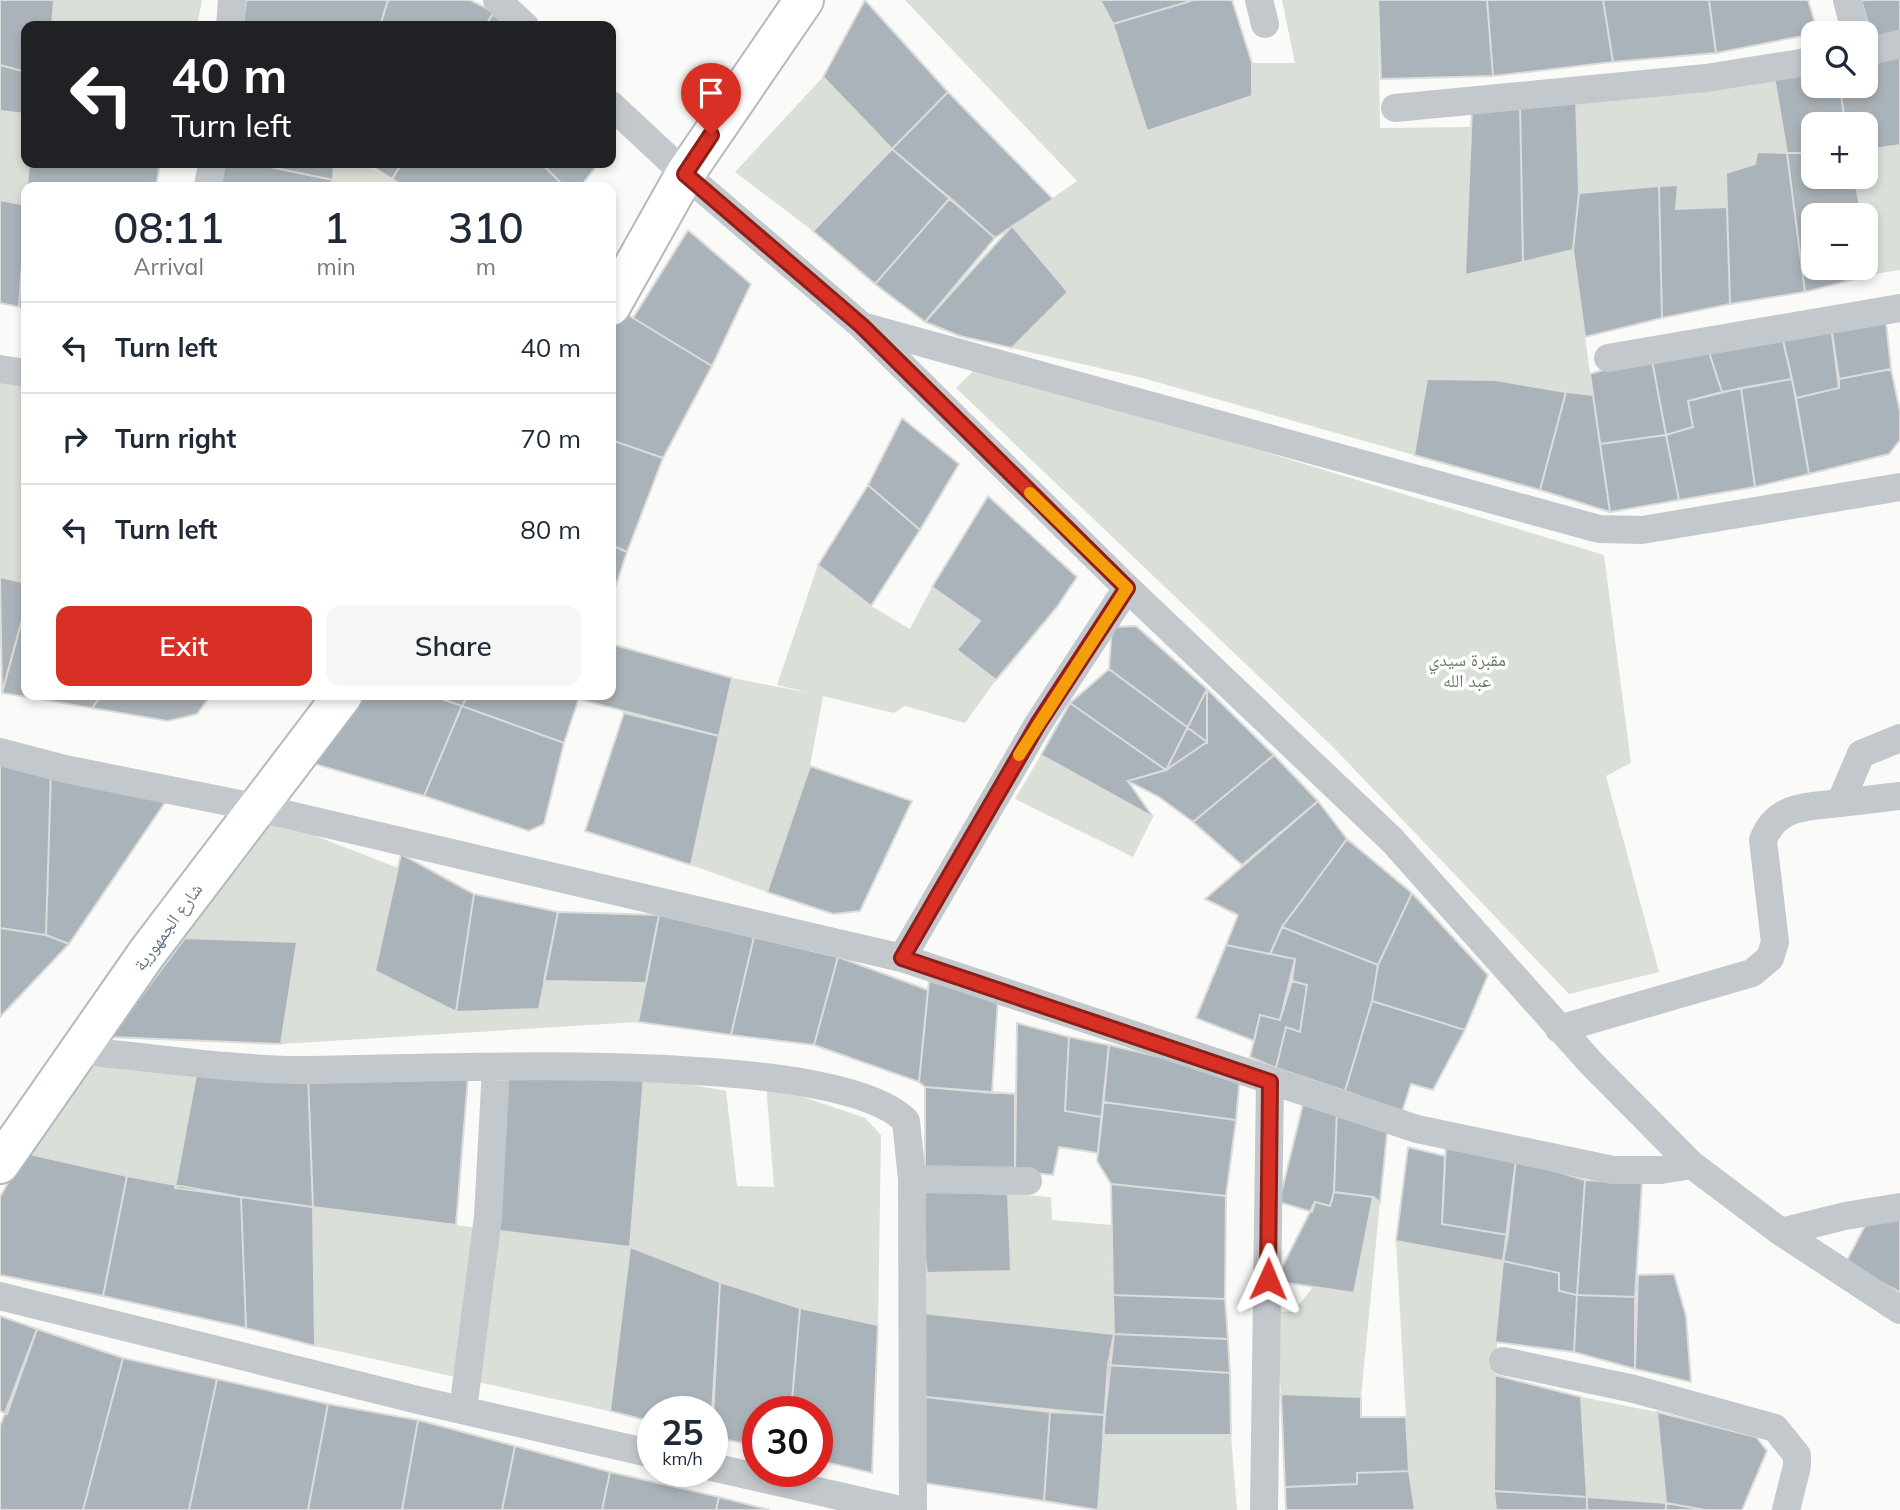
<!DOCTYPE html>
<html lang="en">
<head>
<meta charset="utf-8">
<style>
  :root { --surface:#fff; --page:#f6f6f7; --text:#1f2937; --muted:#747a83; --line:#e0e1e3; --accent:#d93025 }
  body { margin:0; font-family:Mulish,"Noto Naskh Arabic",sans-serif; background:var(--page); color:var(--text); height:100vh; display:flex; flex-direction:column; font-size:26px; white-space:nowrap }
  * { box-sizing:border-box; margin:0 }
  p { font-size:23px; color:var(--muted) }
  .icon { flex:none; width:38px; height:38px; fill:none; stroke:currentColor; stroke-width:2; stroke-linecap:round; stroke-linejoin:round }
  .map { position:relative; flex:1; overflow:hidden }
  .panel { position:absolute; left:21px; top:182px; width:595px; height:518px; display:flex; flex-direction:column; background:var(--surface); border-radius:14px; box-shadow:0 4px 10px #0003 }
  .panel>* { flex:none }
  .top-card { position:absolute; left:21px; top:21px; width:595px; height:147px; border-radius:14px; box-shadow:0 4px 10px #0003; background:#202124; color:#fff; overflow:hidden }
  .buttons { position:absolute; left:1801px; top:21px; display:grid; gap:14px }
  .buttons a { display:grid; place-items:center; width:77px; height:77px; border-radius:14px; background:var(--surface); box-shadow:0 4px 10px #0003; font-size:35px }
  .speed { position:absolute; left:637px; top:1396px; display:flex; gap:14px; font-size:35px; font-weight:700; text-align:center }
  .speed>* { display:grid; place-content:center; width:91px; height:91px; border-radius:50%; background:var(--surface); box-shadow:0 4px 10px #0003; line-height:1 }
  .speed small { font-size:18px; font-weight:400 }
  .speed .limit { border:10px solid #d22; background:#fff; color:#111 }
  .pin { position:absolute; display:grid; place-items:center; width:60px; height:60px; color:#fff; margin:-72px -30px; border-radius:50% 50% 50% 0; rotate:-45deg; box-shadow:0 0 7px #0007 }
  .pin .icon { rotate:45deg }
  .me { position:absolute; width:77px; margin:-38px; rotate:1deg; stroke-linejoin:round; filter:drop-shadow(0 0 5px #0008) }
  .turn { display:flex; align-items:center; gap:24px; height:147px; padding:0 35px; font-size:32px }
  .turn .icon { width:91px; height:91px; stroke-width:2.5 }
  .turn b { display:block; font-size:49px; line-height:60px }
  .eta { display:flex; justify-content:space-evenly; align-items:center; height:119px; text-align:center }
  .eta b { font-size:42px; font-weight:600; line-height:49px }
  .button { display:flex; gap:14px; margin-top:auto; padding:14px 35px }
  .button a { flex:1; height:80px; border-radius:14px; background:var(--accent); color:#fff; font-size:28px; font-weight:600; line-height:80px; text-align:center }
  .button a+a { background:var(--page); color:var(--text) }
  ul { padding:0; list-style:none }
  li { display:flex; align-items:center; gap:21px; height:91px; padding:0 35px; border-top:2px solid var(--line) }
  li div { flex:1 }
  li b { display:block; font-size:26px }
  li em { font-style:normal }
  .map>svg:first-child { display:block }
  .green { fill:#dadfd7 }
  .building { fill:#aab3b9; stroke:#dcdcda; stroke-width:2 }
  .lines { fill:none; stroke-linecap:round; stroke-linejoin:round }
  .secondary-casing { stroke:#b3babf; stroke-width:42 }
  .street { stroke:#c3c8cc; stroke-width:28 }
  .secondary { stroke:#fff; stroke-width:38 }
  .route-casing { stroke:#8d1f18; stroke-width:18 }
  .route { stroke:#d93025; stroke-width:12 }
  .slow { stroke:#f59e0b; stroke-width:12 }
  .labels { text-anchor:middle; stroke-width:7; stroke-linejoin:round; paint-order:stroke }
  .park-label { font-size:18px; fill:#687a64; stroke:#fff }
  .street-label { font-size:18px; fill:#657683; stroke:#fff }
</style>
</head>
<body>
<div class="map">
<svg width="1900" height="1510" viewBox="0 0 1900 1510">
  <rect width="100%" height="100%" fill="#fafaf8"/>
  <!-- green -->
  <path class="green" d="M54,0H202L197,26H52Z
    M905,0H1100L1113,24L1147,131L1252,63H1295L1282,0H1378L1380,128L1470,127L1466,275L1573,250L1593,395L1495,380L1428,379L1414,455L1139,377L1012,348L1068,292L1012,226L1077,181Z
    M1773,71L1787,153L1758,152L1755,164L1726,173L1727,207L1676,209L1678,185L1579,193L1576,96Z
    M823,77L892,149L813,231L735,172Z
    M0,111L26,114V163H29L26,205L0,200Z
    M1900,145V270L1875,274L1866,215H1862L1854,177H1866V150Z
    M330,163H362L406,187H330L333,180Z
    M979,365L1604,555L1631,763L1606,776L1659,972L1569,994L1333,747L956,388Z
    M0,382L26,387V619L0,612Z
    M818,565L871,606L910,629L932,587L980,621L957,651L996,680L965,723L905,706L894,713L823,696L810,766L767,892L691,865L732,678L810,693L777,685Z
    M1041,755L1153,817L1133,857L1015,799Z
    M270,818L398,868L375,971L456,1012L539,1009L544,981L646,983L638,1022L281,1044L297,942L185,938Z
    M89,1066L197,1070L175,1188L25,1153Z
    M644,1076L726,1091L737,1186L774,1187L766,1084L865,1118L881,1135L878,1325L775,1302L630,1247L609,1411L315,1346L313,1207L629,1247Z
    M1008,1194L1051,1197L1052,1220L1112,1225L1114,1334L922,1313L927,1273L1010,1271Z
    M1373,1197L1380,1202L1361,1397L1281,1394L1274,1311L1293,1312L1313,1287L1354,1293Z
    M1396,1241L1503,1261L1495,1375L1496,1510H1415L1409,1471Z
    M1581,1397L1657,1412L1666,1503L1587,1497Z
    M1103,1435H1231L1237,1510H1098Z"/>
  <!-- building -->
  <path class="building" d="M0,0H54L52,26H26V72L0,65Z
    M246,0H388L380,26H243Z
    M388,0H470L494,12L485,26H380Z
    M865,0L948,92L892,149L823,77Z
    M1100,0H1194L1113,24Z
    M1194,0H1232L1252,63V96L1147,131L1113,24Z
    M1378,0H1487L1493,76L1381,79Z
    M1487,0H1603L1613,62L1493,76Z
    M1603,0H1709L1716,53L1613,62Z
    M1709,0H1808L1818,33L1716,53Z
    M1861,0H1900V33L1872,38Z
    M494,12L507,26H485Z
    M1900,57V145L1866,150V124H1845L1840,86H1866V60Z
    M0,65L26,72V114L0,111Z
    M1813,66V86H1840L1845,124H1813V153H1787L1773,71Z
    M948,92L1053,199L995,238L892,149Z
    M1576,96L1579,193L1573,250L1523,262L1520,103Z
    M1520,103L1523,262L1465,275L1472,108Z
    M892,149L950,198L875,284L813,231Z
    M1757,152L1787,153L1805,292L1730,304L1726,173L1755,164Z
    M1787,153H1813V177H1854L1862,215H1813V268H1866V231L1875,274L1805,292Z
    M29,163H160L156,187H27Z
    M225,163H251L333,180L330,187H219Z
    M251,163H334L333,180Z
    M367,163H402L392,179Z
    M402,163H541L565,187H405L392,179Z
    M541,163H599L580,187H565Z
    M1678,185L1676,209L1727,207L1730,304L1662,318L1659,186Z
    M1659,186L1662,318L1585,337L1573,250L1579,193Z
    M950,198L995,238L925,322L875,284Z
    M0,200L26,205L19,307L0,303Z
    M26,205V308L19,307Z
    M1012,226L1068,292L1012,348L960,336L925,322Z
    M688,230L751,284L712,366L633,318Z
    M615,307L712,366L663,458L611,440V314Z
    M1886,322L1891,369L1839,379L1831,326Z
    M1831,326L1839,388L1796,398L1782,336Z
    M1782,336L1792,379L1722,392L1707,346Z
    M1707,346L1722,392L1688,401L1693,427L1666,435L1651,355Z
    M1651,355L1666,435L1600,444L1590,374Z
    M1891,369L1900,412V440L1889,454L1809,474L1796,398L1839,388V379Z
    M1427,379L1495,380L1566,392L1540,490L1414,455Z
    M1792,379L1809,474L1755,487L1741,388Z
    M1741,388L1755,487L1679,500L1666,435L1693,427L1688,401Z
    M1566,392L1593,395L1610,512L1540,490Z
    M902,418L959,464L920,530L868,485Z
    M1666,435L1679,500L1610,512L1600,444Z
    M611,440L663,458L627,552L611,545Z
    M868,485L920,530L871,606L818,565Z
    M988,496L1077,577L1057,607L996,680L957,650L980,621L932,587Z
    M611,545L627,552L611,600Z
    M0,577L26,583V605L2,693Z
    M26,605V695H102L92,708L2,693Z
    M1136,626L1207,689V742L1109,669L1112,627Z
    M611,644L732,678L719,736L582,700L583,695H611Z
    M1109,669L1207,742L1166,770L1070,703Z
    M1207,689L1274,755L1193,822L1159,797L1128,781L1166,770Z
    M102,695H211L197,714L168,721L92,708Z
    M353,695H430L462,706L424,796L308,762Z
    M430,695H468L462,706Z
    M468,695H580L564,743L462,706Z
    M1070,703L1166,770L1128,781L1153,817L1041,755Z
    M462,706L564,743L544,824L529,831L424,796Z
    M624,713L719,736L691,865L585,831Z
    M1274,755L1318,801L1242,865L1193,822Z
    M0,759L51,772L46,935L0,928Z
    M810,766L912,801L860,911L833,914L767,892Z
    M51,772L168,798L69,944L46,935Z
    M1318,801L1347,839L1282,927L1270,954L1226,945L1238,915L1205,899Z
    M1347,839L1412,893L1378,965L1282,927Z
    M401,854L474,894L456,1012L375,971Z
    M1412,893L1488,975L1465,1030L1372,1001L1378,965Z
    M474,894L558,912L539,1009L456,1012Z
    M558,912L659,915L646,983L544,981Z
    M659,915L754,937L731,1035L638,1022Z
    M1282,927L1378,965L1372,1001L1345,1091L1276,1068L1286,1027L1300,1032L1307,985L1292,981L1295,959L1270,954Z
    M0,928L46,935L69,944L0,1017Z
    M754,937L838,957L814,1045L731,1035Z
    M185,938L297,942L281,1044L111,1037Z
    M1226,945L1295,959L1280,1020L1260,1015L1254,1041L1196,1018Z
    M838,957L928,990L919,1082L814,1045Z
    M929,981L998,999L992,1093L925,1087L919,1082Z
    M1292,981L1307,985L1300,1032L1286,1027L1276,1068L1250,1057L1260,1015L1280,1020Z
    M1372,1001L1465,1030L1433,1090L1411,1084L1402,1112L1345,1091Z
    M1017,1023L1069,1037L1065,1111L1102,1117L1098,1153L1059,1147L1053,1175L1015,1171Z
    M1069,1037L1109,1045L1102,1117L1065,1111Z
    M1109,1045L1240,1076L1236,1120L1103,1102Z
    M197,1070L308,1075L313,1207L175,1188Z
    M508,1073L644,1076L630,1247L492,1230Z
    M308,1075L468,1078L456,1225L313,1207Z
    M925,1087L1015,1094V1171L925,1170Z
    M1305,1096L1337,1109L1334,1192L1330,1206L1315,1202L1312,1212L1279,1202Z
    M1103,1102L1236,1120L1226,1196L1111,1184L1097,1161Z
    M1337,1109L1388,1124L1380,1202L1373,1197L1334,1192Z
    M1446,1143L1516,1159L1508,1235L1442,1224Z
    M1408,1147L1445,1156L1442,1224L1508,1235L1503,1261L1396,1241Z
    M25,1153L127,1176L103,1296L0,1275V1197Z
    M1516,1159L1585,1180L1577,1295L1559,1291V1273L1503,1261Z
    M127,1176L241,1197L246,1328L103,1296Z
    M1585,1180L1642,1183L1635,1297L1577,1295Z
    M1111,1184L1226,1196L1225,1299L1113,1295Z
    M924,1191L1008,1194L1011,1271L927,1273L918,1196Z
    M1334,1192L1373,1197L1354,1293L1275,1281L1315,1202L1330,1206Z
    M241,1197L313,1207L315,1346L246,1328Z
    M1900,1213V1292L1845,1264L1868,1220Z
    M630,1247L720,1282L712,1412H653V1422L610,1411Z
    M1503,1261L1559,1273V1291L1577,1295L1574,1352L1495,1342Z
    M1674,1274L1686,1316L1691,1382L1635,1369L1638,1275Z
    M720,1282L800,1308L791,1412H758V1446L712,1437Z
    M1113,1295L1225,1299L1228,1339L1114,1334Z
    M1577,1295L1635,1297V1369L1574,1352Z
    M800,1308L878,1325L872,1473L817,1460V1412H791Z
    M922,1313L1114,1334L1105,1415L917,1396Z
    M0,1316L37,1329L7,1414L0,1411Z
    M37,1329L123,1358L83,1510H0V1426Z
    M1114,1334L1228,1339L1230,1373L1108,1365Z
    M123,1358L217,1379L189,1510H83Z
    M1108,1365L1230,1373L1231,1435H1103Z
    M1495,1375L1581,1397L1587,1497L1494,1491Z
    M217,1379L328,1404L308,1510H189Z
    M1281,1394L1361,1397V1417H1406L1409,1471L1357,1473V1484L1285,1487Z
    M917,1396L1050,1412L1044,1501L923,1483Z
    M328,1404L418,1420L402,1510H308Z
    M1050,1412L1105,1415L1098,1510L1044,1501Z
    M1657,1412L1756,1437L1767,1451L1742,1510H1705L1666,1503Z
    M418,1420L515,1446L502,1510H402Z
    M515,1446L610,1472L602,1510H502Z
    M1409,1471L1415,1510H1286L1285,1487L1357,1484V1473Z
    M610,1472L719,1497L716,1510H602Z
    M1494,1491L1587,1497V1510H1496Z
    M719,1497L770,1510H716Z
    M1587,1497L1666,1503V1510H1587Z
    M1666,1503L1705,1510H1666Z"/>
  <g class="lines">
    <!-- secondary casing -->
    <g class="secondary-casing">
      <path id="secondary" d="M611,306L685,174L804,0
        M0,1164L147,953L343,695"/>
    </g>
    <!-- street -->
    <path class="street" d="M497,0L525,26
      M1259,0L1265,24
      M1847,0L1856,33
      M230,26L232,0
      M1866,52L1900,44
      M611,105L685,174L862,326L1127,588L1392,840L1591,1063L1692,1165L1781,1232L1900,1310
      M1395,108L1706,78L1813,61
      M208,187L212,163
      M865,327L1599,529L1642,530L1900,487
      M1608,358L1900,308
      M0,369L26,373
      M1900,738L1861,754L1840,803L1900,796
      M0,752L65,769L259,808L902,958L1417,1129L1613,1170H1661L1692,1165
      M902,958L1038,724L1127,588
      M1559,1029L1752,973L1770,958L1775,942L1763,840C1776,805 1807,807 1840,803
      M81,1051C151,1057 228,1069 297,1070C412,1070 833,1046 906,1121L912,1179L913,1510
      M912,1179L1028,1181
      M1781,1232L1845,1216L1900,1207
      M0,1296L422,1401L653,1454
      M1503,1361L1634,1389L1775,1428L1797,1455V1466L1786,1510
      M463,1410L488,1217L496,1068
      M712,1467L900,1510
      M1264,1510L1270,1082"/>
    <!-- secondary -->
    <use href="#secondary" class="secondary"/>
  </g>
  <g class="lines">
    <!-- route casing -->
    <g class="route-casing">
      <path id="route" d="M711,135L685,174L862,326L1127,588L1038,724L902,958L1270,1082L1268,1279"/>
    </g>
    <!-- route -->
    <use href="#route" class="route"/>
    <!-- slow -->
    <path class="slow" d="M1019,755L1127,588L1030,493"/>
  </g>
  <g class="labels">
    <!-- park labels -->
    <g class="park-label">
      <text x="1467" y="666">مقبرة سيدي<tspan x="1467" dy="21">عبد الله</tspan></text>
    </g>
    <!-- street labels -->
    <g class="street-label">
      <text transform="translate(168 927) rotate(-54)" y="6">شارع الجمهورية</text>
    </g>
  </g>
</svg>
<div class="buttons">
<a><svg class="icon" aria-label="search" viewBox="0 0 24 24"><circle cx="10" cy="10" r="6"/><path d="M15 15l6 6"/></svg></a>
<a>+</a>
<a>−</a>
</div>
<div class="speed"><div>25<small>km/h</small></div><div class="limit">30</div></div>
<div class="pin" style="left:711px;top:135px;background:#d93025"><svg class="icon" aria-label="arrive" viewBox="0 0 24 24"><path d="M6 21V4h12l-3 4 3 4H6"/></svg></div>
<svg class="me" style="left:1268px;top:1279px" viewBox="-20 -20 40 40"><path d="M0-17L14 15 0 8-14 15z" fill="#d93025" stroke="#fff" stroke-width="4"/></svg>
<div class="top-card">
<div class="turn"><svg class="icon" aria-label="left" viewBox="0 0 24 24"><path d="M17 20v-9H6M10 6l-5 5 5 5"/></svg><div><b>40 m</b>Turn left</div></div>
</div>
<section class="panel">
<div class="eta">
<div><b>08:11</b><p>Arrival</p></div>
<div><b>1</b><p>min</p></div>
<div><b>310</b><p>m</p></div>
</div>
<ul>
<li><svg class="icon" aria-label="left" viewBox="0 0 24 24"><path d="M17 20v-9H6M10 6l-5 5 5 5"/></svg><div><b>Turn left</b></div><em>40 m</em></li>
<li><svg class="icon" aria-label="right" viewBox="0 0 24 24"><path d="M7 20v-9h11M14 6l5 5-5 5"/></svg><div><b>Turn right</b></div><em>70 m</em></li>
<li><svg class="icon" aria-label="left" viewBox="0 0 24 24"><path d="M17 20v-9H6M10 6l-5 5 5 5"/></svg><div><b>Turn left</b></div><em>80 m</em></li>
</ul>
<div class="button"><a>Exit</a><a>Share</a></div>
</section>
</div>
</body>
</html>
